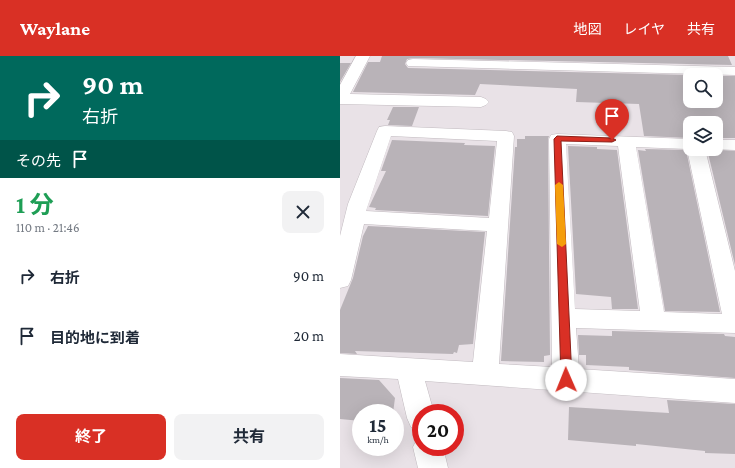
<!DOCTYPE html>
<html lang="ja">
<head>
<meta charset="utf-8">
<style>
  :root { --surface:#fff; --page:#f2f2f3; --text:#1f2937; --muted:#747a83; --accent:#d93025 }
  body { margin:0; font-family:"Crimson Pro","Noto Sans JP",serif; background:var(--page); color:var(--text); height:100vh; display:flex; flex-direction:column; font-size:15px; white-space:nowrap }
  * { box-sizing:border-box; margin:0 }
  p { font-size:13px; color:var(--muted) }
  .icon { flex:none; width:22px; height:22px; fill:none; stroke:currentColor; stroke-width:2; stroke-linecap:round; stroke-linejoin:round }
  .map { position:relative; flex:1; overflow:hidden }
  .panel { display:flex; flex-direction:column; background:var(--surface); width:340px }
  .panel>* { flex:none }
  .banner { background:#00695c; color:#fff; overflow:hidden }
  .fabs { position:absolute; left:343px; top:12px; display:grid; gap:8px }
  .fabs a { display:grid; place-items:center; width:40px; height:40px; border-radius:8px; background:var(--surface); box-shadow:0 4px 16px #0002; font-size:20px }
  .speed { position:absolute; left:12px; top:348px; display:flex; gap:8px; font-size:20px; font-weight:700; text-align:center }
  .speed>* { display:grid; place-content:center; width:52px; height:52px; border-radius:50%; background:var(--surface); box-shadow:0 4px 16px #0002; line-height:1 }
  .speed small { font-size:10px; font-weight:400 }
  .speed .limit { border:6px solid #d22; background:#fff; color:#111 }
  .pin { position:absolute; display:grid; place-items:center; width:34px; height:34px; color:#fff; margin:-41px -17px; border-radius:50% 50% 50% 0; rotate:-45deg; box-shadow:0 0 4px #0007 }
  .pin .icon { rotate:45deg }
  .me { position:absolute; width:44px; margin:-22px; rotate:359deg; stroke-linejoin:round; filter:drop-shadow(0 0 3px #0008) }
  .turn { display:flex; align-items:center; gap:14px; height:84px; padding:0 16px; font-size:18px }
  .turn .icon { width:52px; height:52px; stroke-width:2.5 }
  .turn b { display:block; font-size:28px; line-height:34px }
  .then { display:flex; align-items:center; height:38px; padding:0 16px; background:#0003; gap:8px; font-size:15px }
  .round { display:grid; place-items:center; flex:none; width:42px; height:42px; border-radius:8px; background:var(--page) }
  .summary { display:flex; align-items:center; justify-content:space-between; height:68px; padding:0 16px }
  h1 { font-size:24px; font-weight:700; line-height:30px; color:#1e9e55 }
  .action { display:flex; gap:8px; margin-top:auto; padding:8px 16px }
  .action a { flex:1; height:46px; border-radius:8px; background:var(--accent); color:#fff; font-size:16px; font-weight:700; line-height:46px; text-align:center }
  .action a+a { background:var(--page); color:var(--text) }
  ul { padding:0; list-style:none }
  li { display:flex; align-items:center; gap:12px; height:60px; padding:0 16px }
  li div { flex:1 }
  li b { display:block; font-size:15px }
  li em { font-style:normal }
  header { display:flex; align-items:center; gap:24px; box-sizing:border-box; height:56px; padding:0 20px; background:var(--accent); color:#fff }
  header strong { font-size:19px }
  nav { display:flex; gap:22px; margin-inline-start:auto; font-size:14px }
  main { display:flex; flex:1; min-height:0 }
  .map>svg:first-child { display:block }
  .building { fill:#b9b3b8 }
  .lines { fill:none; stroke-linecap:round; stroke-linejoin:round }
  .minor-casing { stroke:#c2bbc0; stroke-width:1 }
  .minor { fill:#fff; fill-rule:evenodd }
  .route { fill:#d93025; stroke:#8d1f18 }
  .slow { fill:#f59e0b }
</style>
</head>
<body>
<header>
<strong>Waylane</strong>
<nav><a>地図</a><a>レイヤ</a><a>共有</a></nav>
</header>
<main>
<section class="panel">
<div class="banner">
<div class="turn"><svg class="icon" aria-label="right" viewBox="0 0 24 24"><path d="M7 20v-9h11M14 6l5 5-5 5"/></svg><div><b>90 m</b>右折</div></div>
<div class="then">その先<svg class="icon" aria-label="arrive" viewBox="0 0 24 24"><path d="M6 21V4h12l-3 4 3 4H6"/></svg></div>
</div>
<div class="summary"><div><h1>1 分</h1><p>110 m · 21:46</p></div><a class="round"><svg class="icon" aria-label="close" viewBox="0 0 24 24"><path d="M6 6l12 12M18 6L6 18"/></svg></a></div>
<ul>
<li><svg class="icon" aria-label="right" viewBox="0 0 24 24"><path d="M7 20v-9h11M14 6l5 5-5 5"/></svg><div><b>右折</b></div><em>90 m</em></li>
<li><svg class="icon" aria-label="arrive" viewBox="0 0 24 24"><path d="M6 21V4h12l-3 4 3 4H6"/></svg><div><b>目的地に到着</b></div><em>20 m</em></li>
</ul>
<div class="action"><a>終了</a><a>共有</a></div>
</section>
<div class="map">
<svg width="395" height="412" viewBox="0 0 395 412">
  <rect width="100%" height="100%" fill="#e9e2e7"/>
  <!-- building -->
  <path class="building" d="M42,0H388L392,9L73,2L67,3L65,8L68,12L350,19V45H376V20H395V82H376V67H350V82L304,80L299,48L236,46L237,33L140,28L135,39L13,36L28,6H40Z
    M0,7H11L0,26Z
    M53,51H79L72,70L48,69L50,64H47Z
    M185,80H209L208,83L210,299L204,300V306L161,305L175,91H177V83H185Z
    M52,84L125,87L124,89L155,90L148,160L35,154L36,152L29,151L46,115H41Z
    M228,90L257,91V93L277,94L298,253H272L271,241L236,238Z
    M305,93L346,94L380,256L325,255L298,94L306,95Z
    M367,93L395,95V209Z
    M28,170L145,176L133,288L119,289L117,297L114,296L113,298L15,295L17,298L0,297V254L13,222L23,180Z
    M272,275L384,278L385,280L395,281V322L289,314V311L246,309V299H239L238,279L272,280Z
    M0,322L39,324L55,342L53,357H21V365L0,363Z
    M327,344L395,348V398L365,397V395L296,388V390L228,384L229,351L329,357Z"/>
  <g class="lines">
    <!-- minor casing -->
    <g class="minor-casing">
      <path id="minor" d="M16,0H30L10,38L141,41L146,43L149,46L146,49L141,51L0,48V29Z
        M73,3L395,11V19L68,10L66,7L68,4Z
        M45,70L166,75L172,76L174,80L159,308L212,311L209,83L211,79L217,78L350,83V93H365L395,215V277L236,272L239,313L395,323V347L85,325L94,357H81V375L71,371L67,362L58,323L0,320V298L133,306L147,175L24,168L11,224L8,230L0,232V180L8,148L37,75L39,71ZM51,80L157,85L149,162L26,155ZM226,88L278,90L300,255L235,253ZM296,91L347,93L382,258L324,256Z
        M376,84H395V94L371,93H376Z
        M81,380V391H103L108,412H78L73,391L78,381Z"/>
    </g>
    <!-- minor -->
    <use href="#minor" class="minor"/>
  </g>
  <!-- route -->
  <path class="route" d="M217,80L272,82L276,84L272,86L221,85L232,324L230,327L226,329L222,327L221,324L214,83Z"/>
  <!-- slow -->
  <path class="slow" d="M219,126L223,129L226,188L222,191L217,188L215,129Z"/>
</svg>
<div class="fabs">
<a><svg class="icon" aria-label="search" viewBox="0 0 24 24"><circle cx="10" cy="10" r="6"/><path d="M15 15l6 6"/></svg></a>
<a><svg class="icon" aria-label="layers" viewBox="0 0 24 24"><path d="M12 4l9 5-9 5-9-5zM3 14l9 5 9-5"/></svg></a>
</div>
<div class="speed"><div>15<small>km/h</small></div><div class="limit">20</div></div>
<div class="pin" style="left:272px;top:84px;background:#d93025"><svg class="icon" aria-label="arrive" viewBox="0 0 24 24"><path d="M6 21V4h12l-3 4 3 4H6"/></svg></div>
<svg class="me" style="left:226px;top:324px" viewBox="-20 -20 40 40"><circle r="19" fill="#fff"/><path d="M0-13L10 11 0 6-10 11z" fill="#d93025"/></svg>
</div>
</main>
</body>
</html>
